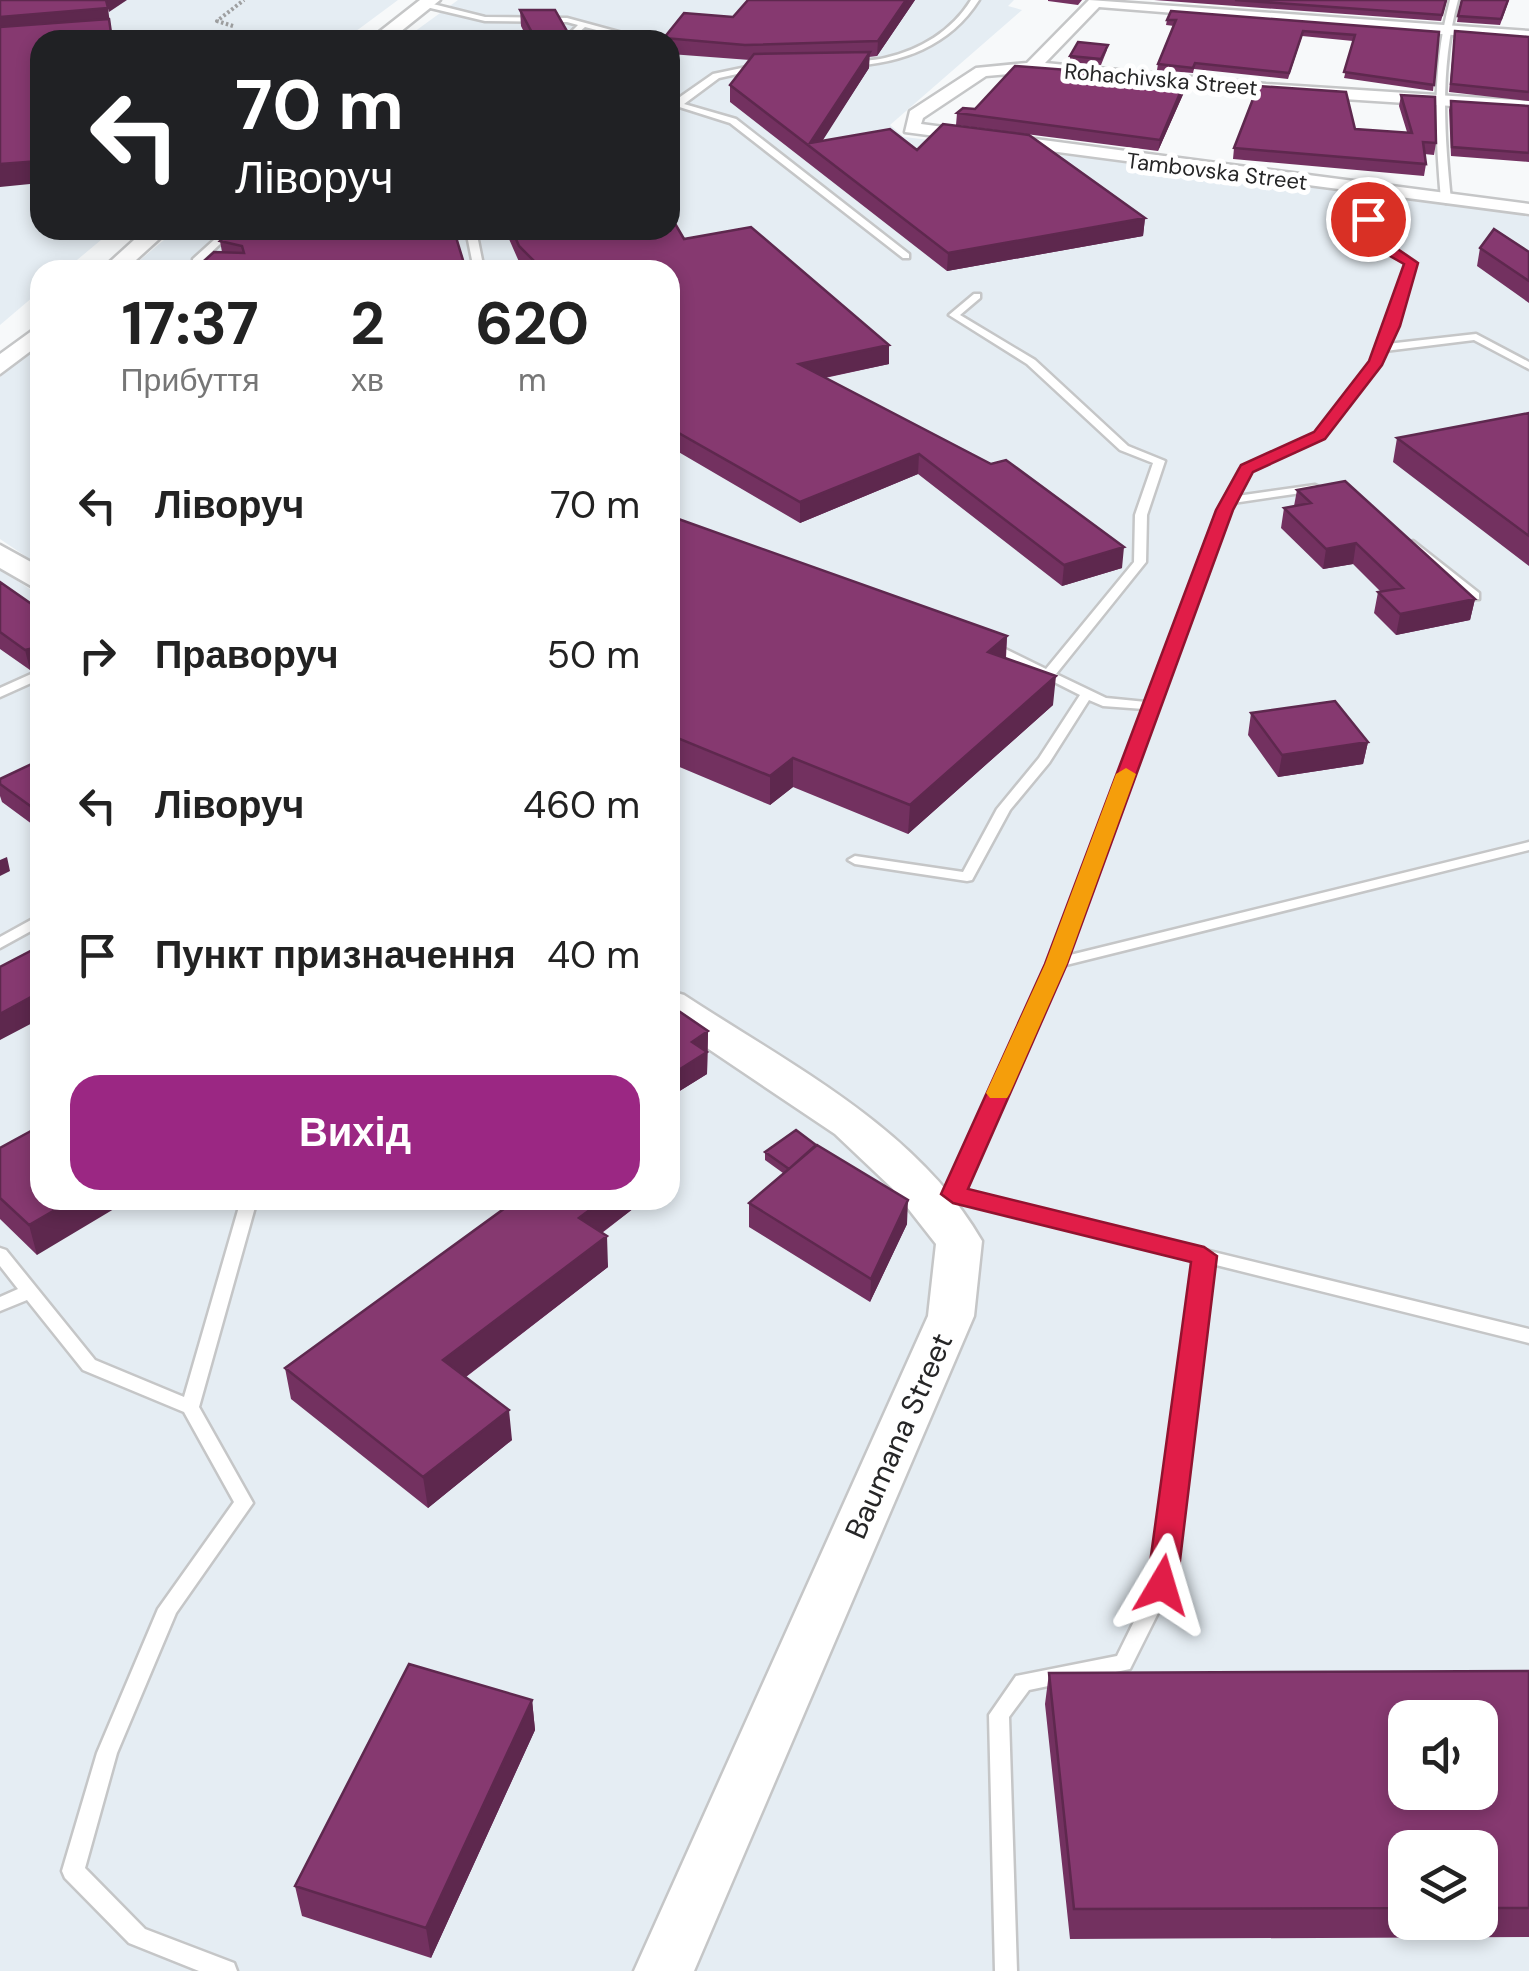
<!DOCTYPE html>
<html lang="uk">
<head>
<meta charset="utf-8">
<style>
  :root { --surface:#fff; --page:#f6f6f6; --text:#222; --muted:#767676; --accent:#9b2783 }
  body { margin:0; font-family:"DM Sans",sans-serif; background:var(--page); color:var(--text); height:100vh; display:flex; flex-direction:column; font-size:38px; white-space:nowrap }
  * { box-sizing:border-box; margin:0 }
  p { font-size:32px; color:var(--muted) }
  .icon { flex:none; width:55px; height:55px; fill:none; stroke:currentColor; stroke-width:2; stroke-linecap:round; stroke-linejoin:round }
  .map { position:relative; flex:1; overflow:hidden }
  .drawer { position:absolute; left:30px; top:260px; width:650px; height:950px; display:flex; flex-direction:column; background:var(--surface); border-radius:30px; box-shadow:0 5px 15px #0003 }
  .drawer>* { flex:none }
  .hud { position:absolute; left:30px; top:30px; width:650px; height:210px; border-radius:30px; box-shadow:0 5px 15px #0003; background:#202124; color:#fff; overflow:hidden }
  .controls { position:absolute; left:1388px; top:1700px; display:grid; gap:20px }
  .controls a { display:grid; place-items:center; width:110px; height:110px; border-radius:20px; background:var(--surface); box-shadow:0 5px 15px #0003; font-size:50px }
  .pin { position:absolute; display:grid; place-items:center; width:85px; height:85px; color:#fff; margin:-42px; border:5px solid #fff; border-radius:50%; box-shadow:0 2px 10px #0007 }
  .me { position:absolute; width:110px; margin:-55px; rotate:7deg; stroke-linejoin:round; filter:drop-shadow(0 0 8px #0008) }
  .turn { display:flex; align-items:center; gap:35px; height:210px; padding:0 40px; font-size:45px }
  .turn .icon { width:130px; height:130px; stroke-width:2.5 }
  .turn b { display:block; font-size:70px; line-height:85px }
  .eta { display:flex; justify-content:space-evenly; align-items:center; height:170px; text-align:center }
  .eta b { font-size:60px; font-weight:700; line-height:70px }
  .button { display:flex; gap:20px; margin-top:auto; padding:20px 40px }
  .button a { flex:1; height:115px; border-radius:30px; background:var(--accent); color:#fff; font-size:40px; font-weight:700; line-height:115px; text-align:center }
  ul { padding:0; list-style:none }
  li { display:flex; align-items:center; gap:30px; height:150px; padding:0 40px }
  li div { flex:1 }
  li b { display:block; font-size:38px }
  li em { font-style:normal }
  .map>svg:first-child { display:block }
  .built { fill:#e5edf3; fill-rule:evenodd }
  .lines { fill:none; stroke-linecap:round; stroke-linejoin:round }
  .service-casing { stroke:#c5c6c7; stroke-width:5 }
  .minor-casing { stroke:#c5c6c7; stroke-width:5 }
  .tertiary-casing { stroke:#c5c6c7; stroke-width:5 }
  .secondary-casing { stroke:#c5c6c7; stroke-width:5 }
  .path { stroke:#9e9fa0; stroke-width:4; stroke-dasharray:2.5 2.5; stroke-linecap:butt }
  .service { fill:#fff; fill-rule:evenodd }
  .minor { fill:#fff; fill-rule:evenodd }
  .tertiary { fill:#fff; fill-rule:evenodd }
  .secondary { fill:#fff; fill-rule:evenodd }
  .wall { fill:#733160; fill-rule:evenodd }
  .shaded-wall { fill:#5e284e }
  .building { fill:#863970; stroke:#5e284e; stroke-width:2.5; fill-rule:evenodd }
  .route { fill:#e11d48; stroke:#92132f; stroke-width:2.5 }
  .slow { fill:#f59e0b }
  .labels { text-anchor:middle; stroke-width:10; stroke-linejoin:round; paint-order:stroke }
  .far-street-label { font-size:22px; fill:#262627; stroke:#fff }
  .near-street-label { font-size:30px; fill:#262627; stroke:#fff }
</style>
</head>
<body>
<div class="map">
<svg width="1529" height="1971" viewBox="0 0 1529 1971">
  <rect width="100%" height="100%" fill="#f7f9fa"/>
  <!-- built -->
  <path class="built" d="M0,0H398L344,40H40V230H113L65,270H40V291L0,325Z
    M458,0H1014L1008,6L1022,10L890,125L904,137L1529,208V1971H696L974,1321L981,1238L926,1169L866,1115L670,985V270H128L176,230H670V40H403ZM1405,1718H1480V1792H1405ZM1405,1848H1480V1922H1405Z
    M40,343V566L0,539V377Z
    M0,569L40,596V1200H670V1023L834,1134L890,1185L936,1244L929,1312L637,1971H0Z"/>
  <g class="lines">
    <!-- service casing -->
    <g class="service-casing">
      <path id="service" d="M971,0H979C950,46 901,64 849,66L845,64C857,60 872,61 885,58C920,50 952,31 971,0Z
        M1450,0H1458C1440,67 1444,131 1451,200L1446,203L1441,200C1435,131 1432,67 1450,0Z
        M425,2L485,17L567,18L648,40H635L585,27L577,34L580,40H572L569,34L578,25L567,22L485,21L422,6Z
        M94,33L159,38L163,40L91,37L90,35Z
        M761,64H764V68L719,78L684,104L736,119L909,254V258H903L730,123L670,104L713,74Z
        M1355,210C1379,213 1372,232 1387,244C1396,251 1407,256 1416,263L1387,344L1476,334L1529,362V369L1474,340L1385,351L1380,364L1323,438L1250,471L1237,496L1315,485L1321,488L1315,491L1233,503L1066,956L1529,842V850L1062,966L963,1191L1529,1329V1343L1212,1264L1172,1585L1130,1669L1029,1690L1009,1717L1017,1971H995L989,1715L1016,1676L1117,1656L1152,1585L1195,1260L955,1200L935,1211L929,1209L927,1205L929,1201L946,1190L1049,963L1144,709L1103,706L1089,700L1049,763L1010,810L972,880L967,881L855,864L848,860L855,856L963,872L997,809L1039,758L1080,695L983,646L985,643H993L1046,669L1134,562L1135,515L1153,463L1120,450L1027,364L949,315L974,294H980V298L960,315L1035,360L1128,446L1165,461L1147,515L1146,562L1056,674L1106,698L1146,702L1218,510L1240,469L1315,434L1371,362L1406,264L1376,245L1364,220L1355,214Z
        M225,230H235L203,260L244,270H225L193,263V259Z
        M466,230H476L484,270H474Z
        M1413,541L1479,593V599H1471L1409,547L1407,545Z
        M40,670V679L0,697V688Z
        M40,915V926L0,948V937Z
        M241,1200H257L199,1407L253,1503L176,1613L117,1753L85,1868L145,1929L234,1963L237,1971H199L129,1943L65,1878L62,1871L97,1753L158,1609L234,1502L184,1412L83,1370L27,1300L0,1311V1297L18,1289L0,1266V1248L6,1250L95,1360L184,1397Z"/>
    </g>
    <!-- minor casing -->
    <g class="minor-casing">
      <path id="minor" d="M1089,0L1529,31V41L1099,7L1045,63L1266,84L1529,101V111L1266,94L1032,72L986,76L923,118L921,124L1529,204V214L905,132L910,111L976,68L1027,63Z"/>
    </g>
    <!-- tertiary casing -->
    <g class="tertiary-casing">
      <path id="tertiary" d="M420,0H440L390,40H369Z
        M145,230H169L125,270H101Z
        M40,325V344L0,374V354Z"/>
    </g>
    <!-- secondary casing -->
    <g class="secondary-casing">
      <path id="secondary" d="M0,545L40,567V591L0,568Z
        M670,991L684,995C789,1064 917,1128 982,1241L974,1316L694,1971H634L928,1316L936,1244L892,1188L835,1134L670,1023Z"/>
    </g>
    <!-- path -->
    <path class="path" d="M233,26L217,21L244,0"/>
    <!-- service -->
    <use href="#service" class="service"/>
    <!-- minor -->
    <use href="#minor" class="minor"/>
    <!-- tertiary -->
    <use href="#tertiary" class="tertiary"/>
    <!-- secondary -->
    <use href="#secondary" class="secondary"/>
  </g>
  <!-- wall -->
  <path class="wall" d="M915,0L877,56L869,57V68L822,140L917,150L1145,218L1143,236L947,271L730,102V85L750,60L670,54V40H664V38L733,17Z
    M1048,0H1082L1078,5L1048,1Z
    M1154,0H1447L1441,21Z
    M1461,0H1509L1500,25L1457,22Z
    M520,10L572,40H528L521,26Z
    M1167,20L1439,32L1433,91L1344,78L1353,41L1302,36L1288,79L1194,69L1193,73L1157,70L1158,64L1174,26L1166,25Z
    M1455,31L1529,37V101L1449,92Z
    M1107,50L1101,65L1070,62V56Z
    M1186,79L1185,90L1158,151L956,125L957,113L975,109Z
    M1401,95L1436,143L1434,155L1424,154L1426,164L1424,176L1233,159L1234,148L1355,129L1407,132L1399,106Z
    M1451,101L1529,106V162L1451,156L1449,110Z
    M505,230H670L684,239L889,345V364L825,378L1122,568L1062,586L918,474L800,523L670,447V270H526L520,264Z
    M220,241L466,270L222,252Z
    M1480,248L1529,252V303L1477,266Z
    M1529,413V566L1393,462L1397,438Z
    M1297,490L1475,599L1470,620L1396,635L1374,613L1378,592H1381L1353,564L1323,569L1281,528L1284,508L1294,506Z
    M670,516L1007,636L1006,658L1053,705L908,834L793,787L770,805L670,763Z
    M0,582L40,610V668L30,670L0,649Z
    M1251,713L1368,742L1363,764L1278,777L1248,735Z
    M40,760V830L2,802L0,796V779Z
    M670,1005L708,1031L707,1074L678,1092L670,1087Z
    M40,1126L37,1255L0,1219V1148Z
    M817,1145L907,1224L870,1302L749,1227V1203L783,1173L765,1160V1152Z
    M516,1200H634V1208L602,1233L608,1267L466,1377L512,1440L428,1508L291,1399L285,1368Z
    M1529,1671V1937L1070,1939L1045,1704L1049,1673ZM1405,1848H1480V1922H1405Z
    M532,1700L535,1730L431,1958L302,1916L295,1886Z"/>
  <!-- shaded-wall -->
  <path class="shaded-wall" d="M106,0H127L109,12Z
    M906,0H915L877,56L878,41Z
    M108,8L112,40L0,37V17Z
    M870,52L869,68L816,151L810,143Z
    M1186,79L1185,90L1158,151L1160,140Z
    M40,161V183L0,187V164Z
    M1145,218L1143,236L947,271L948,253Z
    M889,345V364L798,383L799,364Z
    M919,454L918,474L800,523V502Z
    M1356,543L1353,564L1323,569L1326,549Z
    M1124,547L1122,568L1062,586L1064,565Z
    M1475,599L1470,620L1396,635L1400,614Z
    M1007,636L1005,664L988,652Z
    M38,647L40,668L30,670L25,650Z
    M1056,676L1053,705L908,834L910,805Z
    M1368,742L1363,764L1278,777L1282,755Z
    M793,758V787L770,805V776Z
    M7,857L10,871L0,876V860Z
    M40,992V1019L0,1040V1014Z
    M708,1031L707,1074L678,1092L677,1071L692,1042Z
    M72,1200H129L37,1255L29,1225Z
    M603,1200H634V1208L581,1248L579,1218Z
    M908,1200L907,1224L870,1302L871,1279Z
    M607,1236L608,1267L447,1391L443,1360Z
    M509,1410L512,1440L428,1508L423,1477Z
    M532,1700L535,1730L431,1958L426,1928Z"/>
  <!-- building -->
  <path class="building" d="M0,0H106L108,8L0,17Z
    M748,0H906L878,41L745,45L664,38L684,13L733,17Z
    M1235,0H1446L1442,15Z
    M1462,0H1508L1501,19L1458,16Z
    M520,10H555L572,40H536Z
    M1171,11L1439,32L1434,85L1344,72L1355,35L1303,31L1289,73L1195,63L1193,68L1158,64L1176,20H1167Z
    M109,19L112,40H40V161L0,164V27Z
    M1455,31L1529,37V92L1451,84Z
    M1078,42L1108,45L1101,59L1070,56Z
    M870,52L810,143L890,129L917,150L943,124L1029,135L1145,218L948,253L730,85L754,54Z
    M1015,66L1186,79L1160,140L957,113L963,108L975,109Z
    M1258,86L1346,92L1355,129L1412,133L1401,95L1435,97L1436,143L1423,142L1426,164L1234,148Z
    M1451,101L1529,106V153L1452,147Z
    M670,215L684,239L751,227L889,345L799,364L991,464L1006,460L1124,547L1064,565L919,454L800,502L670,428V270H543L519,246L512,230H670Z
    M1494,229L1529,252V281L1480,248Z
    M232,230H419L455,234L466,270H194L214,252L244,253L242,246L220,241Z
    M1529,413V536L1397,438Z
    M1345,481L1475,599L1400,614L1378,592L1403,588L1356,543L1326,549L1284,508L1311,503L1297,490Z
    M670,516L1007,636L988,652L1056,676L910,805L793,758L770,776L670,735Z
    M0,582L40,610V658L38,647L25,650L0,632Z
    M1335,701L1368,742L1282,755L1251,713Z
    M40,760V813L0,784V779Z
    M40,946V992L0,1014V967Z
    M670,1005L708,1031L692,1042L707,1052L677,1071L670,1066Z
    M40,1126V1200H72L29,1225L0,1198V1148Z
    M796,1130L816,1145L789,1169L765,1152Z
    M817,1145L908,1200L871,1279L749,1203Z
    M516,1200H603L579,1218L607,1236L443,1360L509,1410L423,1477L285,1368Z
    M409,1664L532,1700L426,1928L295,1886Z
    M1529,1671V1908H1480V1848H1405V1908L1074,1909L1049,1673ZM1405,1718H1480V1792H1405Z"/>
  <!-- route -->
  <path class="route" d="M1368,215L1375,219L1386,241L1418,263L1400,326L1382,365L1325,439L1253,472L1233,510L1067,964L968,1189L1204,1247L1217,1256L1177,1585L1172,1594L1162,1597L1152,1594L1147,1585L1191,1262L953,1203L941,1194L1045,964L1216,510L1241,465L1314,432L1369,361L1404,264L1374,247L1361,219Z"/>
  <!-- slow -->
  <path class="slow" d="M1126,768L1136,774L1067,964L1010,1093L1007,1098H990L986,1093L1045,964L1116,774Z"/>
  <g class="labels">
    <!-- far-street labels -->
    <g class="far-street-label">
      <text transform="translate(1161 79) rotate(5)" y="8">Rohachivska Street</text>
      <text transform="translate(1217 171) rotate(7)" y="8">Tambovska Street</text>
    </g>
    <!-- near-street labels -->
    <g class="near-street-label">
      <text transform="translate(899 1436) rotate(-66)" y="10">Baumana Street</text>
    </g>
  </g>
</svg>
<div class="controls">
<a><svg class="icon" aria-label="sound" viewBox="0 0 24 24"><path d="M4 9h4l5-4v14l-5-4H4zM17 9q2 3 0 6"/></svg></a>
<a><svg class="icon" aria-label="layers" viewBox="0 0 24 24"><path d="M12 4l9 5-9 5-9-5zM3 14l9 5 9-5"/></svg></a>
</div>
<div class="pin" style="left:1368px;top:219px;background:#d93025"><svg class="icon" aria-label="arrive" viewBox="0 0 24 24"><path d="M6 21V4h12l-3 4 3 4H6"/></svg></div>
<svg class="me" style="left:1162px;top:1585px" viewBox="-20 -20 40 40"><path d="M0-17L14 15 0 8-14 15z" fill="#e11d48" stroke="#fff" stroke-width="4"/></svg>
<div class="hud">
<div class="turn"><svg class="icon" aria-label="left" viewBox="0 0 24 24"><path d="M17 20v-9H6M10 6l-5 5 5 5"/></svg><div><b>70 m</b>Ліворуч</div></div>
</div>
<section class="drawer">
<div class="eta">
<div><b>17:37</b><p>Прибуття</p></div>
<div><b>2</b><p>хв</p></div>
<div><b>620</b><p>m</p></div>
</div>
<ul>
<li><svg class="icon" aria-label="left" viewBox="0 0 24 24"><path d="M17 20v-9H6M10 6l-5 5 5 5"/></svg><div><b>Ліворуч</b></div><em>70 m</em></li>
<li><svg class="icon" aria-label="right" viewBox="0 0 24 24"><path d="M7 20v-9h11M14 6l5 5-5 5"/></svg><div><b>Праворуч</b></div><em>50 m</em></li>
<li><svg class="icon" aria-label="left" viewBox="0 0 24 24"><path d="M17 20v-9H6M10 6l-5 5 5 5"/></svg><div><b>Ліворуч</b></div><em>460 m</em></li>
<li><svg class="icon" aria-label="arrive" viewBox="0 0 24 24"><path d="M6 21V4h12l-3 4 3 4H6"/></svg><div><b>Пункт призначення</b></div><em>40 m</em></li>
</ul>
<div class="button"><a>Вихід</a></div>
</section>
</div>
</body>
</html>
